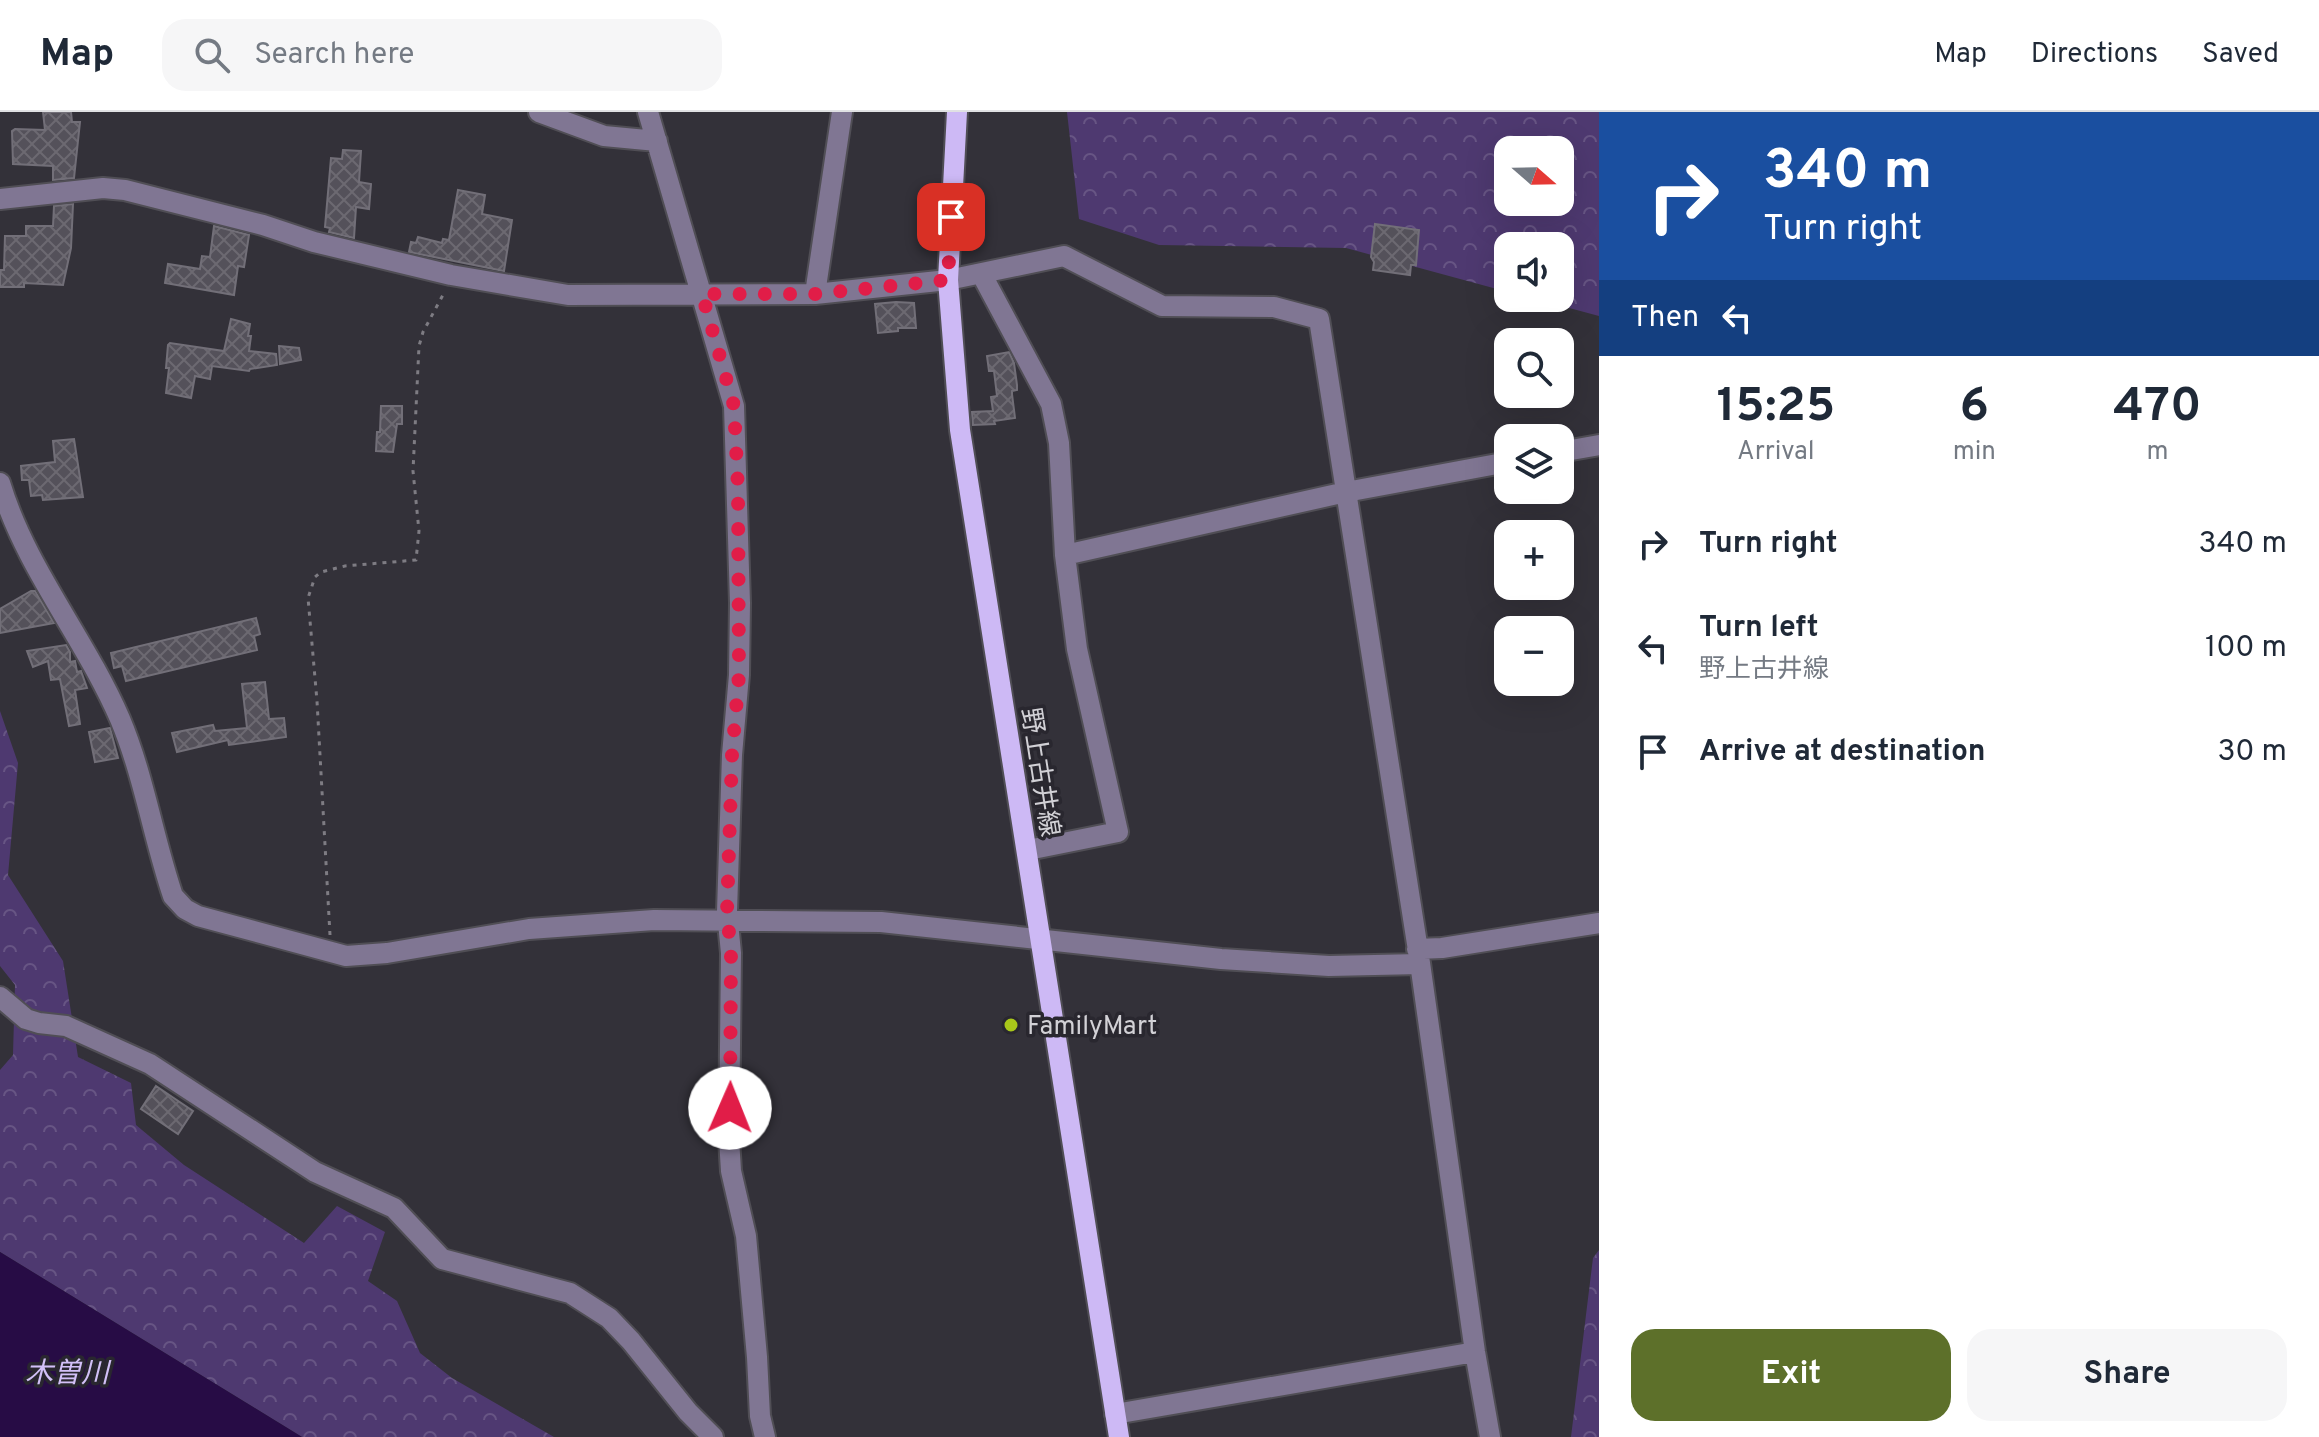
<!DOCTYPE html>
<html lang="en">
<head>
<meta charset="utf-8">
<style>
  :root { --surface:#fff; --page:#f6f6f7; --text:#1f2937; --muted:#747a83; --line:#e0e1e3; --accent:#5d702a }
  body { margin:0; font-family:Overpass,"Noto Sans JP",sans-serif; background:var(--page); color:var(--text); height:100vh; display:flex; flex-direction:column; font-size:30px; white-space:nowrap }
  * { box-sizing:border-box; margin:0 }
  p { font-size:26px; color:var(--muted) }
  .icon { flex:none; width:44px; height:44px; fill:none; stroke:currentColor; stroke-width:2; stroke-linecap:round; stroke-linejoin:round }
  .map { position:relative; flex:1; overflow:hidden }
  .sheet { display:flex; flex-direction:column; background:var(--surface); width:720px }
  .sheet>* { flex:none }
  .top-card { background:#1a4fa0; color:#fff; overflow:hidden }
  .needle { width:52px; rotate:110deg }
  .buttons { position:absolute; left:1494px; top:24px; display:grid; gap:16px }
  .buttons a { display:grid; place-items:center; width:80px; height:80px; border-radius:16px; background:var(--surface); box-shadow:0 8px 32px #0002; font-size:40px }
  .pin { position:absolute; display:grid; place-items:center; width:68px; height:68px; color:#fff; margin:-34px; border-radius:16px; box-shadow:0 4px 12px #0006 }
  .me { position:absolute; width:88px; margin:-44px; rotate:1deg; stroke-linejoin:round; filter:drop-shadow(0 0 6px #0008) }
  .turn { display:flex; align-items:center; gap:28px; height:168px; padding:0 32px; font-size:36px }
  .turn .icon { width:104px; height:104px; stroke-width:2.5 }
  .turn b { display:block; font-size:56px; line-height:68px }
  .then { display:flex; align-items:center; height:76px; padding:0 32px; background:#0003; gap:16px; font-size:30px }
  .eta { display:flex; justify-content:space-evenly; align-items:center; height:136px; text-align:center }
  .eta b { font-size:48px; font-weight:700; line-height:56px }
  .cta { display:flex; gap:16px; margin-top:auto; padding:16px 32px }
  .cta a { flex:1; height:92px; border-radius:24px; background:var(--accent); color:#fff; font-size:32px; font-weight:700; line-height:92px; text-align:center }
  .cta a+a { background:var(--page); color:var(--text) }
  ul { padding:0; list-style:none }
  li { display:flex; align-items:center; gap:24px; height:104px; padding:0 32px }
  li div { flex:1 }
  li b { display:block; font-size:30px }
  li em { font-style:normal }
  header { display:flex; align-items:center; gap:48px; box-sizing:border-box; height:112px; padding:0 40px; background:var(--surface); border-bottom:2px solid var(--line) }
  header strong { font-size:38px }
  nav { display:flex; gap:44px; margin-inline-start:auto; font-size:28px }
  .search { width:560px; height:72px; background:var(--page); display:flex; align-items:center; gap:20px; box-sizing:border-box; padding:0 28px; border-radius:24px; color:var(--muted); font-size:30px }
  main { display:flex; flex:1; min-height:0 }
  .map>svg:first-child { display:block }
  .forest { fill:url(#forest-crowns); fill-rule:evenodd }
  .water { fill:#270c45 }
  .building { fill:url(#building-cross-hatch); stroke:#726f78; stroke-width:2 }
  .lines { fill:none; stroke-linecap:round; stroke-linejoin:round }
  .minor-casing { stroke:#504e55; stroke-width:24 }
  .major-casing { stroke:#504e55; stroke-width:24 }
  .path { stroke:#7e7c83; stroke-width:3; stroke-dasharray:4 6; stroke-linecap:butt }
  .minor { stroke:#807693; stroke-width:20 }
  .major { stroke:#cdb9f5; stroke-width:20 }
  .route { stroke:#e11d48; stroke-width:14; stroke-dasharray:0 25.2 }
  .poi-dot { fill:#a9c71a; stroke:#29272f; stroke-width:3 }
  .labels { text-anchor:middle; stroke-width:7; stroke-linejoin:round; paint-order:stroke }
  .street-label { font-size:26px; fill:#d2d1d6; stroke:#29272f }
  .poi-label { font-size:26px; fill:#d2d1d6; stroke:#29272f; text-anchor:start }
  .water-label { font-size:28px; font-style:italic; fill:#d2c0f7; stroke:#29272f }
</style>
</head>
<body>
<header>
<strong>Map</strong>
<div class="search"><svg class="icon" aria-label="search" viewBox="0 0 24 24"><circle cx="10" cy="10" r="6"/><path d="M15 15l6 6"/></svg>Search here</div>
<nav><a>Map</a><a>Directions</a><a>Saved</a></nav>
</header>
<main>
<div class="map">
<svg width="1599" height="1325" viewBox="0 0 1599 1325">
  <defs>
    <pattern id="forest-crowns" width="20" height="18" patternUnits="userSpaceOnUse" patternTransform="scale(2)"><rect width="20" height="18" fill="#4e3970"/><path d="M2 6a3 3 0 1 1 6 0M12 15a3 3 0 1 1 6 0" fill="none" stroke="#675584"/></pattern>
    <pattern id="building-cross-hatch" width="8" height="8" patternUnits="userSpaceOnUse" patternTransform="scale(2)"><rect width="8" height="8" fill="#54515a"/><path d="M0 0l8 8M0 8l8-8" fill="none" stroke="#6c6971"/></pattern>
  </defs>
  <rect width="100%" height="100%" fill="#333139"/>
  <!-- forest -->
  <path class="forest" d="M1067,0H1599V204L1532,186H1560V134H1508V180L1346,136L1159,133L1079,107ZM1508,38H1560V90H1508Z
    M0,599L18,651L8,763L63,849L78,945L131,971L136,1013L184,1053L304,1131L337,1094L385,1120L368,1169L397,1189L420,1241L452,1266L554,1325H302L0,1140V958L13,943L15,873L0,854Z
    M1599,1138V1325H1571L1593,1146Z"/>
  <!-- water -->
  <path class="water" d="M0,1140L302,1325H0Z"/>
  <!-- building -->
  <path class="building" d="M43,0H71L72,10H80L74,66L53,68V54L13,52L12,19L15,17L45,18Z
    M343,38L361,39L359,70L371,72L369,97L356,95L354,126L329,120L330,116L325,115L331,46L342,47Z
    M458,78L485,83L482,102L512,108L504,159L409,140L411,130L416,131L418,125L442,131L443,127L449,128Z
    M73,92L71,136L63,173L24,171V175H0V158H4L5,124H26V114H53L54,94Z
    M1375,112L1419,118L1416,153H1411L1410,163L1373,158L1374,150L1371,145Z
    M214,114L249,123L244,155L238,154L234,183L165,171L168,152L200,157L202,144L210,145Z
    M896,190L914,191L916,216H898V219L878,221L875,192Z
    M231,207L250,212L248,224H251L249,239L276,242L277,253L250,257L249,259L212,254L210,267L195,264L191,286L166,281L169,256H166L168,233L170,231L224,239Z
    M279,234L299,236L301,248L280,252Z
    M1009,240L1014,251L1017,273V278L1012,279V282L1015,306L994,309L995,312L973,313L972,300L993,299L991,285L997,284L994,259H989L987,244Z
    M381,294H402V312H397L393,340L376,339L377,320H380Z
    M74,327L83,385L43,388L42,383L31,384L29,368H22L21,354L55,350L53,329Z
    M31,479H35L54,511L0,521V497Z
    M256,506L260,522L254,524L257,538L126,569L122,554L114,556L111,541Z
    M66,533L70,540V550L75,549L77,560L81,559L87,576L75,578L80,612L69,614L60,567L51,568L48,549L33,555L27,539Z
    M265,570L269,607L284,606L286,625L229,633L228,628L177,640L172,621L213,613L215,619L247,616L242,572Z
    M110,616L118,646L95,650L89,620Z
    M156,974L193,999L178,1022L141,997Z"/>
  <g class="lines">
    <!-- minor casing -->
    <g class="minor-casing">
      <path id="minor" d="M539,0L604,24L657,29
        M648,0L734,294L740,491L739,563L732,643L727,800L731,841L729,1027L731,1059L746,1124L757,1245L760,1304L765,1325
        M0,87L103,76L125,78L263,113L314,130L451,163L568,183L815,182L948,168L1064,144L1162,194L1274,195L1319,207L1420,851L1475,1240L1490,1325
        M982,163L1051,292L1059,331L1065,443L1077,537L1118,720L1028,738
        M815,182L842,0
        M1560,340L1599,333
        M0,371C26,457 85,526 120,607C144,664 153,725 173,784L185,797L198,804L346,844L387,841L529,817L654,808L881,810L1221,847L1329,854L1420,852
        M1065,443L1346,380L1508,350
        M1417,837L1442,836L1599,811
        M0,885L26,907L39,911L66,914L150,952L315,1060L394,1096L442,1147L570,1181L609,1206L631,1229L688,1300L713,1325
        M1115,1302L1475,1240"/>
    </g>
    <!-- major casing -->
    <g class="major-casing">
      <path id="major" d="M957,0L948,168L960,318L1119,1325"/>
    </g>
    <!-- path -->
    <path class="path" d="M330,823L317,589L308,486L315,465L321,460L345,454L416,448L419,419L413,359L419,234L423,220L444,181"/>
    <!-- minor -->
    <use href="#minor" class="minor"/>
    <!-- major -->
    <use href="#major" class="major"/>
  </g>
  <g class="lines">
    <!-- route -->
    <path class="route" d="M730,996L731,841L727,800L732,643L739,563L738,377L734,294L702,182H815L948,168L951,105"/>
  </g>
  <!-- markers -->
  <circle class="poi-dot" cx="1011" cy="913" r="8"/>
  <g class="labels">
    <!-- street labels -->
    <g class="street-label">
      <text transform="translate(1041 660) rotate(81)" y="9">野上古井線</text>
    </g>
    <!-- poi labels -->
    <g class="poi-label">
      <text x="1027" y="922">FamilyMart</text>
    </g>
    <!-- water labels -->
    <g class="water-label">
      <text x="67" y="1270">木曽川</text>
    </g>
  </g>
</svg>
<div class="buttons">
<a><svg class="needle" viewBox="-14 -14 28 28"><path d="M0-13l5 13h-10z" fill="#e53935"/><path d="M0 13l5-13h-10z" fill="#747a83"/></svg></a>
<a><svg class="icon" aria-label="sound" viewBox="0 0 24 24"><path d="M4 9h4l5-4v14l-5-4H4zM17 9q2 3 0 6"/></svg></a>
<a><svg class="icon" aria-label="search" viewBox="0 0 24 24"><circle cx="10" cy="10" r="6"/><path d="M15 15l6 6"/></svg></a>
<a><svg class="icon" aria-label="layers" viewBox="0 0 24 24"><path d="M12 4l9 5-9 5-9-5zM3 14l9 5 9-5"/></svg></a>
<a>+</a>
<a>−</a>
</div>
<div class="pin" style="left:951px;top:105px;background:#d93025"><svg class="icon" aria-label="arrive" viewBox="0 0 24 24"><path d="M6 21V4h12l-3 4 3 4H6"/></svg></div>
<svg class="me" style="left:730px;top:996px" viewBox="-20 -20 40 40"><circle r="19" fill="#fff"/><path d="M0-13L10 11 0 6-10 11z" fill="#e11d48"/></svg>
</div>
<section class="sheet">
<div class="top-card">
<div class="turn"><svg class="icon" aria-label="right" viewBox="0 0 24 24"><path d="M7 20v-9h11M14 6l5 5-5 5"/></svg><div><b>340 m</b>Turn right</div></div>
<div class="then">Then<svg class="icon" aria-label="left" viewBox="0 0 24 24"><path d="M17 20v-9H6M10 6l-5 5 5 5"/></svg></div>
</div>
<div class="eta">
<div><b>15:25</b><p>Arrival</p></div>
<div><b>6</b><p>min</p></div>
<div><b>470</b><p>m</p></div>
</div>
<ul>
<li><svg class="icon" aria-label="right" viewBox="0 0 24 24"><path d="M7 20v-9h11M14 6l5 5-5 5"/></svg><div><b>Turn right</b></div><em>340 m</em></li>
<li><svg class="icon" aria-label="left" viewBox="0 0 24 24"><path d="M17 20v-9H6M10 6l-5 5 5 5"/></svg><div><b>Turn left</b><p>野上古井線</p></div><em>100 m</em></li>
<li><svg class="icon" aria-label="arrive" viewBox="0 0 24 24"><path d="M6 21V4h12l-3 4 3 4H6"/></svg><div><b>Arrive at destination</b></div><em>30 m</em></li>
</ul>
<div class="cta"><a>Exit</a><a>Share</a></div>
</section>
</main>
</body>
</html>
